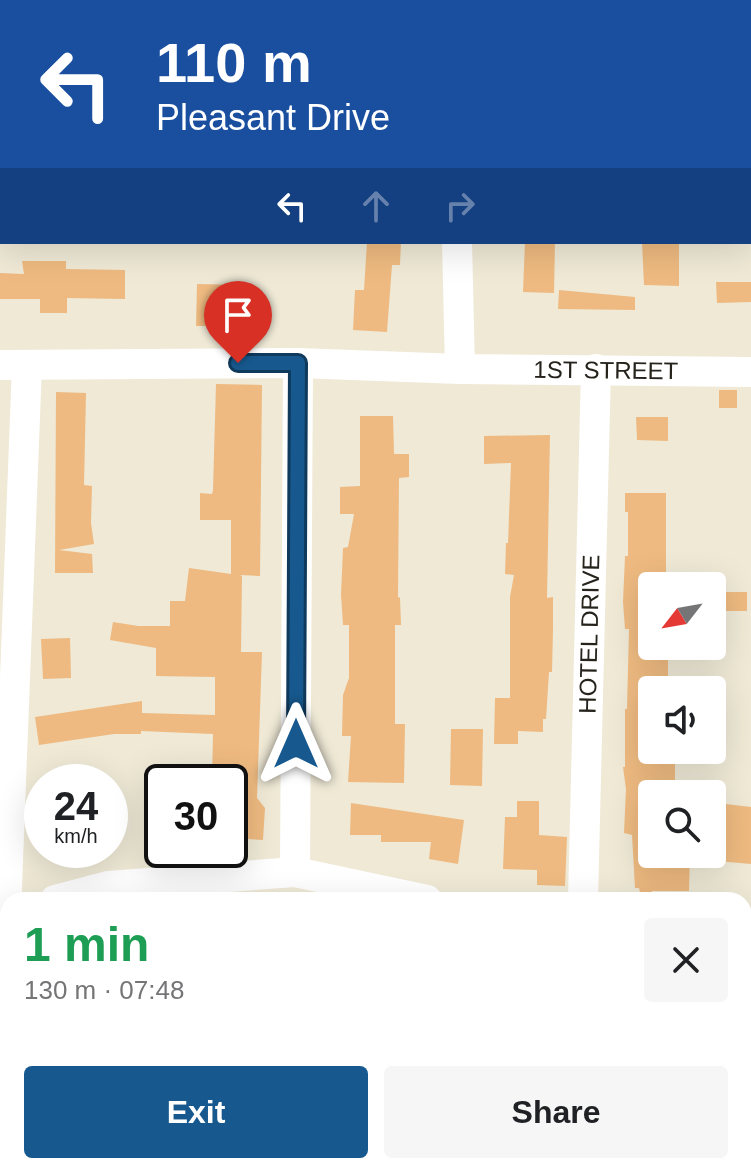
<!DOCTYPE html>
<html lang="en">
<head>
<meta charset="utf-8">
<style>
  :root { --surface:#fff; --page:#f6f6f6; --text:#202124; --muted:#757577; --accent:#17598e }
  body { margin:0; font-family:Helvetica,sans-serif; background:var(--page); color:var(--text); height:100vh; display:flex; flex-direction:column; font-size:30px; white-space:nowrap }
  * { box-sizing:border-box; margin:0 }
  p { font-size:26px; color:var(--muted) }
  .icon { flex:none; width:44px; height:44px; fill:none; stroke:currentColor; stroke-width:2; stroke-linecap:round; stroke-linejoin:round }
  .map { position:relative; flex:1; overflow:hidden }
  .drawer { position:absolute; left:0px; top:892px; width:752px; height:282px; display:flex; flex-direction:column; background:var(--surface); border-radius:24px 24px 0 0; box-shadow:0 8px 32px #0002 }
  .drawer>* { flex:none }
  .top-card { position:absolute; left:0px; top:0px; width:752px; height:244px; box-shadow:0 8px 32px #0002; background:#1a4fa0; color:#fff; overflow:hidden }
  .needle { width:52px; rotate:239deg }
  .controls { position:absolute; left:638px; top:572px; display:grid; gap:16px }
  .controls a { display:grid; place-items:center; width:88px; height:88px; border-radius:8px; background:var(--surface); box-shadow:0 8px 32px #0002; font-size:40px }
  .speed { position:absolute; left:24px; top:764px; display:flex; gap:16px; font-size:40px; font-weight:700; text-align:center }
  .speed>* { display:grid; place-content:center; width:104px; height:104px; border-radius:50%; background:var(--surface); box-shadow:0 8px 32px #0002; line-height:1 }
  .speed small { font-size:20px; font-weight:400 }
  .speed .limit { border:4px solid #111; border-radius:12px; background:#fff; color:#111 }
  .pin { position:absolute; display:grid; place-items:center; width:68px; height:68px; color:#fff; margin:-82px -34px; border-radius:50% 50% 50% 0; rotate:-45deg; box-shadow:0 0 8px #0007 }
  .pin .icon { rotate:45deg }
  .me { position:absolute; width:88px; margin:-44px; rotate:0deg; stroke-linejoin:round; filter:drop-shadow(0 0 6px #0008) }
  .turn { display:flex; align-items:center; gap:28px; height:168px; padding:0 24px; font-size:36px }
  .turn .icon { width:104px; height:104px; stroke-width:2.5 }
  .turn b { display:block; font-size:56px; line-height:68px }
  .lanes { display:flex; align-items:center; height:76px; padding:0 24px; background:#0003; justify-content:center; gap:40px; direction:ltr }
  .lanes .off { opacity:.35 }
  .round { display:grid; place-items:center; flex:none; width:84px; height:84px; border-radius:8px; background:var(--page) }
  .overview { display:flex; align-items:center; justify-content:space-between; height:136px; padding:0 24px }
  h1 { font-size:48px; font-weight:700; line-height:60px; color:#1e9e55 }
  .cta { display:flex; gap:16px; margin-top:auto; padding:16px 24px }
  .cta a { flex:1; height:92px; border-radius:8px; background:var(--accent); color:#fff; font-size:32px; font-weight:700; line-height:92px; text-align:center }
  .cta a+a { background:var(--page); color:var(--text) }
  .map>svg:first-child { display:block }
  .building { fill:#eeba81 }
  .lines { fill:none; stroke-linecap:round; stroke-linejoin:round }
  .minor { stroke:#fff; stroke-width:30 }
  .route-casing { stroke:#0f3a5c; stroke-width:20 }
  .route { stroke:#17598e; stroke-width:14 }
  .labels { text-anchor:middle; stroke-width:8; stroke-linejoin:round; paint-order:stroke }
  .street-label { font-size:24px; fill:#25231c; stroke:#fcf6e3 }
</style>
</head>
<body>
<div class="map">
<svg width="751" height="1173" viewBox="0 0 751 1173">
  <rect width="100%" height="100%" fill="#efe9d6"/>
  <!-- building -->
  <path class="building" d="M367,242H401L400,265H392L387,332L353,330L355,290H364Z
    M525,242H555L554,293L523,292Z
    M642,242H679V286L644,285Z
    M22,261H66V269L125,270V299L67,298V313H40V299H0V273L24,274Z
    M716,282H751V302L717,303Z
    M197,284L249,285V326H196Z
    M559,290L635,297V310L558,309Z
    M216,384L262,385L260,576L240,575L242,576L241,652H262L257,798L265,808L263,840L230,838V782H212L213,734L141,731V734H114L39,745L35,717L142,701V713L215,715V677L156,676V648L110,640L113,622L138,626H170V601H185L189,568L231,574V520H200V493L212,494L213,490Z
    M719,390H737V408H719Z
    M56,392L86,393L84,485L92,486L91,523L94,544L59,550L92,554L93,573H55Z
    M360,416H393L394,454H409V477L399,478L398,598L400,597L401,625H395V724H405L404,783L348,782L351,736H342L343,695L349,678V625H343L341,595L343,548L348,547L354,514H340V487L360,486Z
    M636,417H668V441L637,440Z
    M550,435L547,598L553,597V629L552,672H549L546,719H543V732L518,731V744H494L495,698H510V597L514,575L505,574L506,543H508L511,463L484,464V436Z
    M625,493H666V576H652V649H668V681H652V754L675,755V786H652V854H690L689,891H652V896L641,897L639,888H635L632,835L624,833L626,789L623,767H625V709H627L629,629H625L623,602L625,556H628V512H625Z
    M720,592H747V611H720Z
    M70,638L71,678L43,679L41,639Z
    M451,729H483L482,786L450,785Z
    M517,801H539V835L567,837L565,886L537,885V870L503,869L505,817H517Z
    M351,803L464,820L458,864L429,859L431,842H381V835H350Z
    M717,803L751,807V864L717,861Z"/>
  <g class="lines">
    <!-- minor -->
    <g class="minor">
      <path d="M450,0V2"/>
      <path d="M149,2V0"/>
      <path d="M0,51H2"/>
      <path d="M457,242L460,369"/>
      <path id="s1" d="M0,365L298,363L460,369L751,372"/>
      <path d="M295,872L298,363"/>
      <path d="M55,900L108,886L295,872L427,900"/>
      <path id="s2" d="M583,900L596,369"/>
      <path d="M6,913L27,365"/>
      <path d="M744,960L751,961"/>
    </g>
  </g>
  <g class="lines">
    <!-- route casing -->
    <g class="route-casing">
      <path id="route" d="M238,363H298L296,744"/>
    </g>
    <!-- route -->
    <use href="#route" class="route"/>
  </g>
  <g class="labels">
    <!-- street labels -->
    <g class="street-label">
      <text dy="8" stroke="none"><textPath href="#s1" startOffset="606">1ST STREET</textPath></text>
      <text dy="8" stroke="none"><textPath href="#s2" startOffset="266">HOTEL DRIVE</textPath></text>
    </g>
  </g>
</svg>
<div class="controls">
<a><svg class="needle" viewBox="-14 -14 28 28"><path d="M0-13l5 13h-10z" fill="#e53935"/><path d="M0 13l5-13h-10z" fill="#757577"/></svg></a>
<a><svg class="icon" aria-label="sound" viewBox="0 0 24 24"><path d="M4 9h4l5-4v14l-5-4H4zM17 9q2 3 0 6"/></svg></a>
<a><svg class="icon" aria-label="search" viewBox="0 0 24 24"><circle cx="10" cy="10" r="6"/><path d="M15 15l6 6"/></svg></a>
</div>
<div class="speed"><div>24<small>km/h</small></div><div class="limit">30</div></div>
<div class="pin" style="left:238px;top:363px;background:#d93025"><svg class="icon" aria-label="arrive" viewBox="0 0 24 24"><path d="M6 21V4h12l-3 4 3 4H6"/></svg></div>
<svg class="me" style="left:296px;top:744px" viewBox="-20 -20 40 40"><path d="M0-17L14 15 0 8-14 15z" fill="#17598e" stroke="#fff" stroke-width="4"/></svg>
<div class="top-card">
<div class="turn"><svg class="icon" aria-label="left" viewBox="0 0 24 24"><path d="M17 20v-9H6M10 6l-5 5 5 5"/></svg><div><b>110 m</b>Pleasant Drive</div></div>
<div class="lanes"><svg class="icon" aria-label="left" viewBox="0 0 24 24"><path d="M17 20v-9H6M10 6l-5 5 5 5"/></svg><svg class="icon off" aria-label="ahead" viewBox="0 0 24 24"><path d="M12 20V5M6 11l6-6 6 6"/></svg><svg class="icon off" aria-label="right" viewBox="0 0 24 24"><path d="M7 20v-9h11M14 6l5 5-5 5"/></svg></div>
</div>
<section class="drawer">
<div class="overview"><div><h1>1 min</h1><p>130 m · 07:48</p></div><a class="round"><svg class="icon" aria-label="close" viewBox="0 0 24 24"><path d="M6 6l12 12M18 6L6 18"/></svg></a></div>
<div class="cta"><a>Exit</a><a>Share</a></div>
</section>
</div>
</body>
</html>
